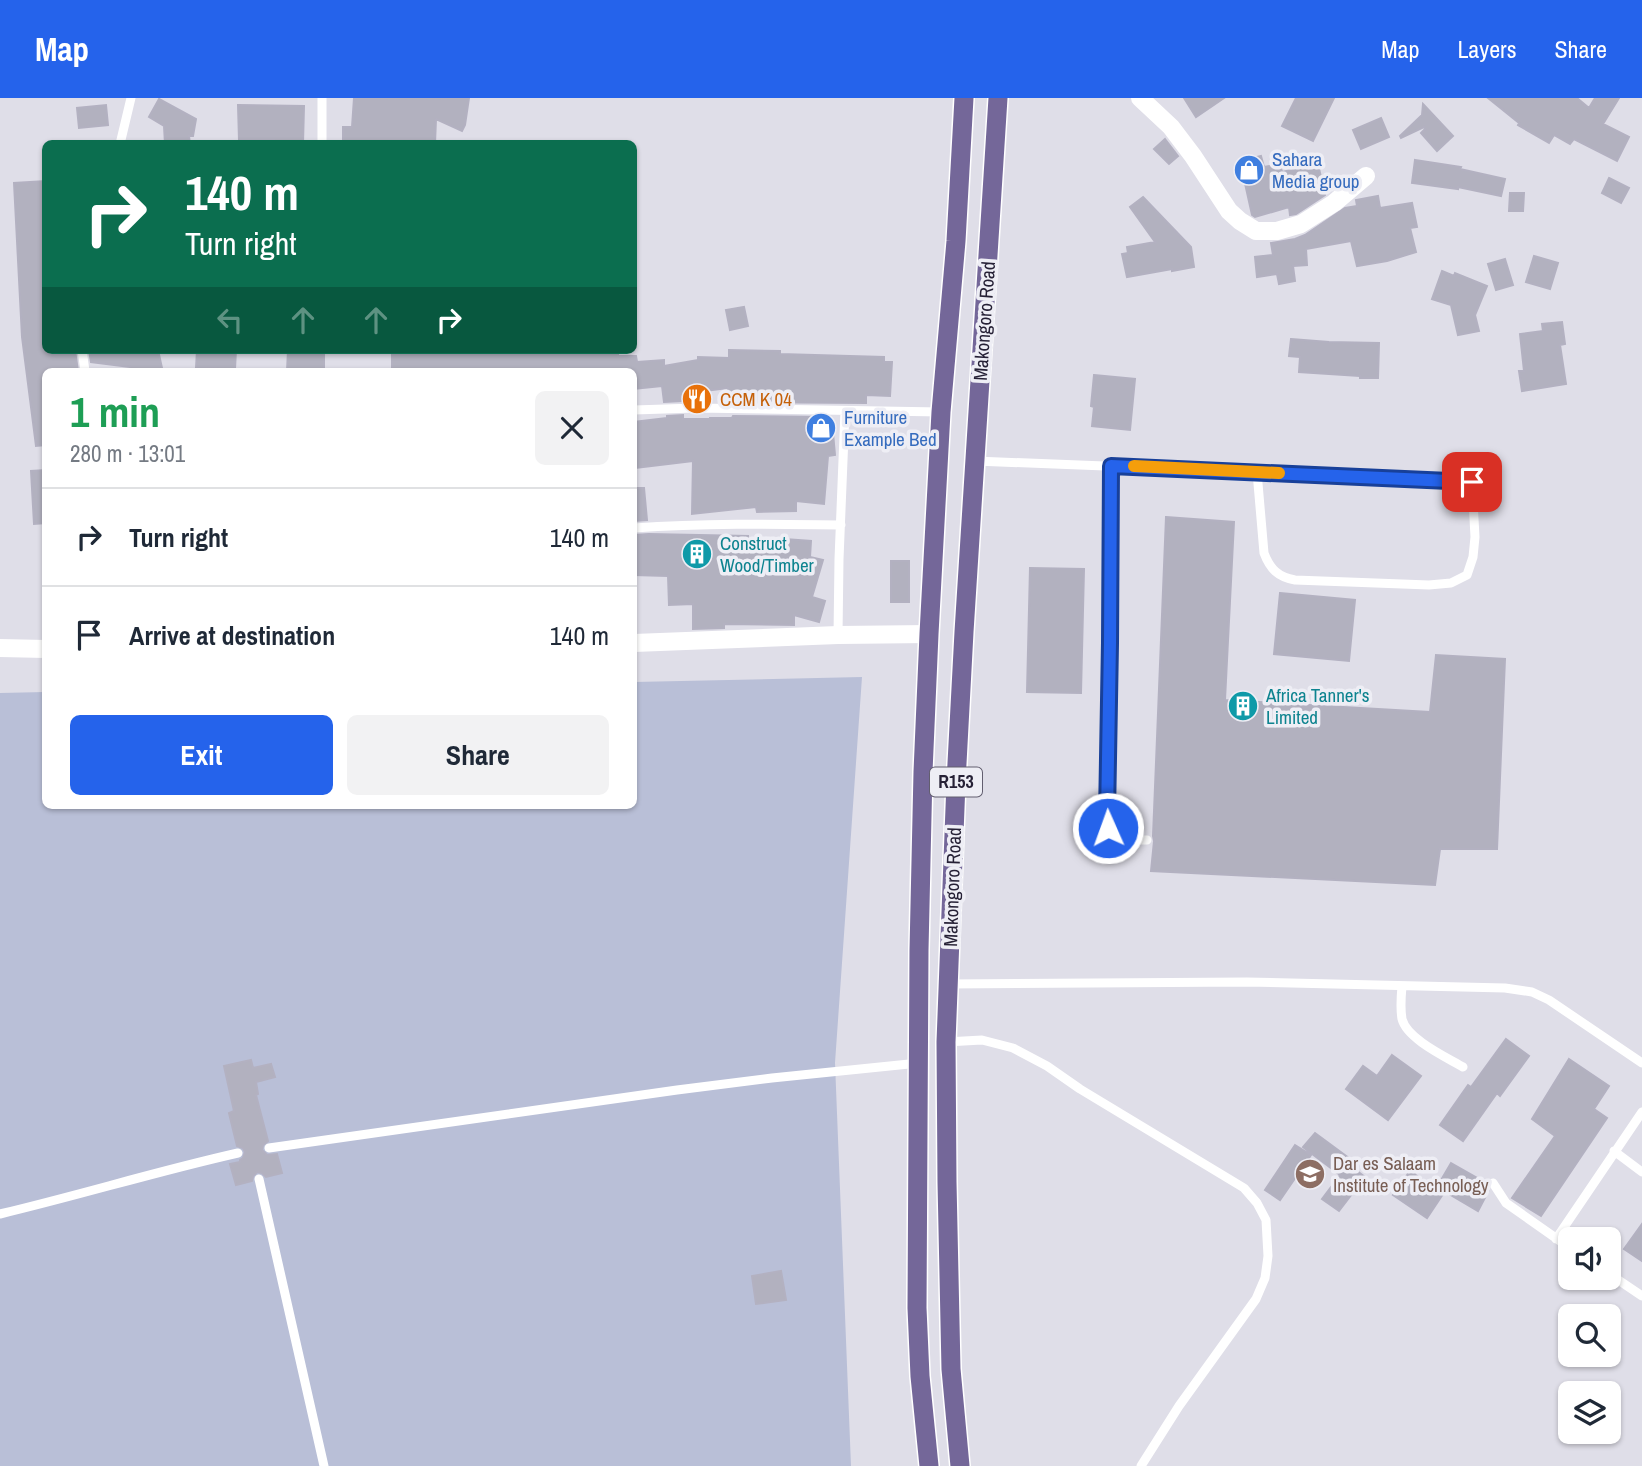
<!DOCTYPE html>
<html lang="en">
<head>
<meta charset="utf-8">
<style>
  :root { --surface:#fff; --page:#f2f2f3; --text:#1f2937; --muted:#747a83; --line:#e0e1e3; --accent:#2563eb }
  body { margin:0; font-family:"Archivo Narrow",sans-serif; background:var(--page); color:var(--text); height:100vh; display:flex; flex-direction:column; font-size:26px; white-space:nowrap }
  * { box-sizing:border-box; margin:0 }
  p { font-size:23px; color:var(--muted) }
  .icon { flex:none; width:38px; height:38px; fill:none; stroke:currentColor; stroke-width:2; stroke-linecap:round; stroke-linejoin:round }
  .map { position:relative; flex:1; overflow:hidden }
  .panel { position:absolute; left:42px; top:270px; width:595px; height:441px; display:flex; flex-direction:column; background:var(--surface); border-radius:10px; box-shadow:0 2px 5px #0004 }
  .panel>* { flex:none }
  .guide { position:absolute; left:42px; top:42px; width:595px; height:214px; border-radius:10px; box-shadow:0 2px 5px #0004; background:#0b6e4f; color:#fff; overflow:hidden }
  .controls { position:absolute; left:1558px; top:1129px; display:grid; gap:14px }
  .controls a { display:grid; place-items:center; width:63px; height:63px; border-radius:10px; background:var(--surface); box-shadow:0 2px 5px #0004; font-size:35px }
  .pin { position:absolute; display:grid; place-items:center; width:60px; height:60px; color:#fff; margin:-30px; border-radius:14px; box-shadow:0 4px 10px #0006 }
  .me { position:absolute; width:77px; margin:-38px; rotate:358deg; stroke-linejoin:round; filter:drop-shadow(0 0 5px #0008) }
  .turn { display:flex; align-items:center; gap:24px; height:147px; padding:0 28px; font-size:32px }
  .turn .icon { width:91px; height:91px; stroke-width:2.5 }
  .turn b { display:block; font-size:49px; line-height:60px }
  .lanes { display:flex; align-items:center; height:66px; padding:0 28px; background:#0003; justify-content:center; gap:35px; direction:ltr }
  .lanes .off { opacity:.35 }
  .round { display:grid; place-items:center; flex:none; width:74px; height:74px; border-radius:10px; background:var(--page) }
  .head { display:flex; align-items:center; justify-content:space-between; height:119px; padding:0 28px }
  h1 { font-size:42px; font-weight:700; line-height:52px; color:#1e9e55 }
  .primary-button { display:flex; gap:14px; margin-top:auto; padding:14px 28px }
  .primary-button a { flex:1; height:80px; border-radius:10px; background:var(--accent); color:#fff; font-size:28px; font-weight:700; line-height:80px; text-align:center }
  .primary-button a+a { background:var(--page); color:var(--text) }
  ul { padding:0; list-style:none }
  li { display:flex; align-items:center; gap:21px; height:98px; padding:0 28px; border-top:2px solid var(--line) }
  li div { flex:1 }
  li b { display:block; font-size:26px }
  li em { font-style:normal }
  header { display:flex; align-items:center; gap:42px; box-sizing:border-box; height:98px; padding:0 35px; background:var(--accent); color:#fff }
  header strong { font-size:33px }
  nav { display:flex; gap:38px; margin-inline-start:auto; font-size:24px }
  .map>svg:first-child { display:block }
  .green { fill:#b9bfd7 }
  .building { fill:#b2b1bf; stroke:#b3b1c1; stroke-width:2 }
  .lines { fill:none; stroke-linecap:round; stroke-linejoin:round }
  .primary-casing { stroke:#fff; stroke-width:22 }
  .service { stroke:#fff; stroke-width:9 }
  .minor { stroke:#fff; stroke-width:18 }
  .primary { stroke:#746799; stroke-width:19 }
  .route-casing { stroke:#184099; stroke-width:18 }
  .route { stroke:#2563eb; stroke-width:12 }
  .slow { stroke:#f59e0b; stroke-width:12 }
  .labels { text-anchor:middle; stroke-width:7; stroke-linejoin:round; paint-order:stroke }
  .shield { fill:#eeeef5; stroke:#625e6f; stroke-width:2 }
  .shield-label { font-size:18px; font-weight:bold; fill:#262136 }
  .shop-label { font-size:19px; fill:#366cbe; stroke:#eeeef5; text-anchor:start }
  .street-label { font-size:19px; fill:#262136; stroke:#eeeef5 }
  .food-label { font-size:19px; fill:#c56008; stroke:#eeeef5; text-anchor:start }
  .culture-label { font-size:19px; fill:#0d838f; stroke:#eeeef5; text-anchor:start }
  .education-label { font-size:19px; fill:#785e54; stroke:#eeeef5; text-anchor:start }
</style>
</head>
<body>
<header>
<strong>Map</strong>
<nav><a>Map</a><a>Layers</a><a>Share</a></nav>
</header>
<div class="map">
<svg width="1642" height="1368" viewBox="0 0 1642 1368">
  <rect width="100%" height="100%" fill="#dfdee8"/>
  <!-- green -->
  <path class="green" d="M862,579L835,965L851,1368H0V595L45,594L46,707H634V584Z"/>
  <!-- building -->
  <path class="building" d="M354,0L446,1V0H469L465,27L462,33L436,21L435,46H343V29H352Z
    M1184,0H1224L1196,19Z
    M1296,0H1334L1313,43L1282,28Z
    M1488,0H1577L1589,10L1595,0H1619L1603,26L1629,39L1617,63L1574,41L1570,46L1554,37L1549,45L1518,27L1519,25Z
    M159,1L196,21L193,38H189L190,46H165L164,28L149,19Z
    M1423,6L1453,38L1437,53L1421,35L1425,31L1424,29L1401,40L1400,38L1422,17Z
    M106,7L108,27L79,30L77,10Z
    M238,7L304,8L303,46H274V42H239Z
    M1381,20L1389,39L1361,51L1353,32Z
    M1165,41L1178,58L1169,66L1154,51Z
    M1261,58L1264,69L1280,66L1282,74L1318,66L1325,97L1296,116L1290,117L1289,109L1255,119L1252,117L1240,63Z
    M1415,62L1461,69L1460,71L1505,81L1501,98L1458,89V91L1412,85Z
    M1609,80L1629,90L1621,105L1602,95Z
    M46,83V252H75L78,273H46V347L36,348L22,239L14,85Z
    M1510,95H1524L1523,113H1509Z
    M1378,98L1380,110L1412,105L1417,129L1410,130L1416,154L1387,163L1357,168L1351,143L1306,151L1307,167L1293,168L1295,183L1279,186L1277,176L1257,179L1255,159L1273,157L1271,145L1295,141L1305,137L1345,110L1357,108L1356,102Z
    M1143,99L1191,149L1194,169L1172,173V171L1127,179L1122,156L1128,155L1127,149L1155,144L1130,109Z
    M1534,158L1558,165L1550,191L1526,184Z
    M1505,161L1513,187L1496,192L1488,166Z
    M1442,173L1454,178L1455,175L1487,188L1475,217L1479,233L1458,237L1451,207L1432,201Z
    M744,209L748,228L730,232L726,212Z
    M1562,224L1565,246L1560,247L1566,286L1522,293L1519,273H1524L1520,236L1543,233L1542,226Z
    M1291,241L1329,244L1379,245L1378,280H1360V278L1299,274L1300,259L1289,258Z
    M89,252H158L162,270L160,271V273H131L130,269L91,264Z
    M197,252H236L235,271L196,270Z
    M288,252H324V273H287Z
    M392,252H618V258H636L637,264L664,262V268L698,262V259L729,260V252L780,253V256L884,259V264H892L890,298L866,297V305L733,304L734,294H728V290L681,296L682,303L664,304L662,288L634,291V273H392Z
    M1094,277L1135,281L1130,332L1092,328L1094,309L1091,308Z
    M683,317V321H710V320H732L733,318L825,319L826,335H833L835,357L828,358L824,406L796,403V413L757,414L756,409L692,416L693,363L634,370V324L667,320V318Z
    M46,372V425L34,426L31,373Z
    M634,390H644L647,422L634,423Z
    M1166,419L1234,424L1225,602L1430,614L1436,557L1505,561L1497,751H1440L1435,787L1151,773L1154,743L1153,738Z
    M649,436L748,438V444L784,445L785,441L811,443L810,459L823,462L812,499L825,503L819,524L794,517V527L724,526V530L693,531V506L669,507L668,478L634,477V437Z
    M891,463H909V504H891Z
    M1030,470L1084,471L1081,595L1027,594Z
    M1280,495L1355,502L1349,563L1274,556Z
    M1506,941L1529,958L1500,998L1497,995L1463,1043L1440,1027L1468,987L1471,989Z
    M1392,957L1421,978L1388,1022L1346,991L1363,968L1377,978Z
    M1569,961L1609,988L1594,1011L1607,1020L1541,1118L1512,1100L1555,1038L1532,1021Z
    M251,962L253,970L271,966L275,979L256,984L258,996L256,997L268,1043L263,1047L262,1052L267,1057L277,1056L282,1075L266,1079L262,1075L257,1074L253,1078L252,1083L236,1087L230,1066L240,1064V1062L243,1060L245,1054L243,1050L237,1048L229,1015L234,1013L224,968Z
    M1315,1035L1349,1060L1345,1064L1365,1079L1339,1113L1322,1101L1340,1077L1303,1049Z
    M1295,1047L1311,1057L1280,1102L1265,1092Z
    M1451,1065L1486,1085L1489,1092L1478,1113L1437,1089Z
    M1410,1073L1443,1096L1427,1120L1393,1097Z
    M1642,1126V1163L1624,1151Z
    M781,1173L786,1202L756,1206L752,1178Z"/>
  <g class="lines">
    <!-- primary casing -->
    <g class="primary-casing">
      <path id="primary" d="M929,1368L920,1278L917,1210L919,852L923,674L929,536L941,314L956,143L964,0
        M960,1368L951,1271L947,1084L946,944L956,684L964,534L998,0"/>
    </g>
    <!-- service -->
    <path class="service" d="M120,46L131,0
      M322,46V0
      M82,252L85,273
      M634,312L695,310L941,314
      M975,363L1257,374L1472,384L1475,439L1473,459L1467,477L1451,485L1429,487L1295,482C1278,479 1270,471 1264,455L1257,374
      M1111,368L1110,545L1107,718C1107,722 1107,726 1108,730C1115,744 1135,742 1147,742
      M634,430C703,425 771,426 841,427
      M838,537L839,461L845,313
      M948,886L1247,884L1505,890L1532,894L1549,902L1642,965
      M1402,888C1401,899 1400,910 1402,921C1407,941 1446,959 1463,969
      M946,944L982,942L1013,950L1047,968L1080,991L1244,1090L1257,1105L1266,1122L1268,1158L1265,1180L1256,1201L1179,1308L1141,1368
      M269,1050L677,992L772,980L919,965
      M1614,1053L1642,1074
      M259,1081L324,1368
      M1493,1085L1506,1105L1570,1150
      M0,1116C80,1097 158,1073 238,1055
      M1556,1141L1642,1014
      M1608,1175L1642,1198"/>
    <!-- minor -->
    <path class="minor" d="M1140,0L1171,29L1193,58L1229,113L1240,123L1256,133H1277L1301,126L1334,105L1366,78
      M634,545L838,537L929,536
      M0,550L46,551"/>
    <!-- primary -->
    <use href="#primary" class="primary"/>
  </g>
  <g class="lines">
    <!-- route casing -->
    <g class="route-casing">
      <path id="route" d="M1108,730L1107,718L1110,545L1111,368L1472,384"/>
    </g>
    <!-- route -->
    <use href="#route" class="route"/>
    <!-- slow -->
    <path class="slow" d="M1134,368L1279,375"/>
  </g>
  <!-- icons -->
  <defs>
    <g id="shop-disc" transform="scale(1.575)"><circle r="9.5" fill="#3f7fe0" stroke="#eeeef5"/><path d="M-5-2.5h2.3a2.7 3.5 0 0 1 5.4 0H5L5.5 6h-11ZM-1.5-2.5h3a1.5 2.3 0 0 0-3 0Z" fill="#fff"/></g>
    <g id="restaurant-disc" transform="scale(1.575)"><circle r="9.5" fill="#e8710a" stroke="#eeeef5"/><path d="M-5-6h1v4h1v-4h1v4h1v-4h1v5L-1.5 .5V6h-2V.5L-5-1ZM5-6V6H3V1.5H1.5Q1.5-4 5-6Z" fill="#fff"/></g>
    <g id="building-disc" transform="scale(1.575)"><circle r="9.5" fill="#0f9aa8" stroke="#eeeef5"/><path d="M-4-6H4V6H1V3H-1V6H-4ZM-2.5-4.3h1.7v1.8h-1.7ZM.8-4.3h1.7v1.8H.8ZM-2.5-1h1.7V.8h-1.7ZM.8-1h1.7V.8H.8Z" fill="#fff"/></g>
    <g id="university-disc" transform="scale(1.575)"><circle r="9.5" fill="#8d6e63" stroke="#eeeef5"/><path d="M0-5L7-2L0 1L-7-2ZM-4 1L0 2.5L4 1V4Q0 6-4 4Z" fill="#fff"/></g>
  </defs>
  <g fill-rule="evenodd">
    <use href="#shop-disc" x="1249" y="72"/>
    <use href="#restaurant-disc" x="697" y="301"/>
    <use href="#shop-disc" x="821" y="330"/>
    <use href="#building-disc" x="697" y="456"/>
    <use href="#building-disc" x="1243" y="608"/>
    <use href="#university-disc" x="1310" y="1076"/>
  </g>
  <g class="labels">
    <!-- shield labels -->
    <rect class="shield" x="930" y="669.5" width="52" height="29" rx="5"/>
    <g class="shield-label">
      <text x="956" y="690">R153</text>
    </g>
    <!-- shop labels -->
    <g class="shop-label">
      <text x="1272" y="68">Sahara<tspan x="1272" dy="22">Media group</tspan></text>
      <text x="844" y="326">Furniture<tspan x="844" dy="22">Example Bed</tspan></text>
    </g>
    <!-- street labels -->
    <g class="street-label">
      <text transform="translate(984 223) rotate(-86)" y="7">Makongoro Road</text>
      <text transform="translate(952 789) rotate(-88)" y="7">Makongoro Road</text>
    </g>
    <!-- food labels -->
    <g class="food-label">
      <text x="720" y="308">CCM K 04</text>
    </g>
    <!-- culture labels -->
    <g class="culture-label">
      <text x="720" y="452">Construct<tspan x="720" dy="22">Wood/Timber</tspan></text>
      <text x="1266" y="604">Africa Tanner's<tspan x="1266" dy="22">Limited</tspan></text>
    </g>
    <!-- education labels -->
    <g class="education-label">
      <text x="1333" y="1072">Dar es Salaam<tspan x="1333" dy="22">Institute of Technology</tspan></text>
    </g>
  </g>
</svg>
<div class="controls">
<a><svg class="icon" aria-label="sound" viewBox="0 0 24 24"><path d="M4 9h4l5-4v14l-5-4H4zM17 9q2 3 0 6"/></svg></a>
<a><svg class="icon" aria-label="search" viewBox="0 0 24 24"><circle cx="10" cy="10" r="6"/><path d="M15 15l6 6"/></svg></a>
<a><svg class="icon" aria-label="layers" viewBox="0 0 24 24"><path d="M12 4l9 5-9 5-9-5zM3 14l9 5 9-5"/></svg></a>
</div>
<div class="pin" style="left:1472px;top:384px;background:#d93025"><svg class="icon" aria-label="arrive" viewBox="0 0 24 24"><path d="M6 21V4h12l-3 4 3 4H6"/></svg></div>
<svg class="me" style="left:1108px;top:730px" viewBox="-20 -20 40 40"><circle r="17" fill="#2563eb" stroke="#fff" stroke-width="3"/><path d="M0-11L8 9 0 5-8 9z" fill="#fff"/></svg>
<div class="guide">
<div class="turn"><svg class="icon" aria-label="right" viewBox="0 0 24 24"><path d="M7 20v-9h11M14 6l5 5-5 5"/></svg><div><b>140 m</b>Turn right</div></div>
<div class="lanes"><svg class="icon off" aria-label="left" viewBox="0 0 24 24"><path d="M17 20v-9H6M10 6l-5 5 5 5"/></svg><svg class="icon off" aria-label="ahead" viewBox="0 0 24 24"><path d="M12 20V5M6 11l6-6 6 6"/></svg><svg class="icon off" aria-label="ahead" viewBox="0 0 24 24"><path d="M12 20V5M6 11l6-6 6 6"/></svg><svg class="icon" aria-label="right" viewBox="0 0 24 24"><path d="M7 20v-9h11M14 6l5 5-5 5"/></svg></div>
</div>
<section class="panel">
<div class="head"><div><h1>1 min</h1><p>280 m · 13:01</p></div><a class="round"><svg class="icon" aria-label="close" viewBox="0 0 24 24"><path d="M6 6l12 12M18 6L6 18"/></svg></a></div>
<ul>
<li><svg class="icon" aria-label="right" viewBox="0 0 24 24"><path d="M7 20v-9h11M14 6l5 5-5 5"/></svg><div><b>Turn right</b></div><em>140 m</em></li>
<li><svg class="icon" aria-label="arrive" viewBox="0 0 24 24"><path d="M6 21V4h12l-3 4 3 4H6"/></svg><div><b>Arrive at destination</b></div><em>140 m</em></li>
</ul>
<div class="primary-button"><a>Exit</a><a>Share</a></div>
</section>
</div>
</body>
</html>
